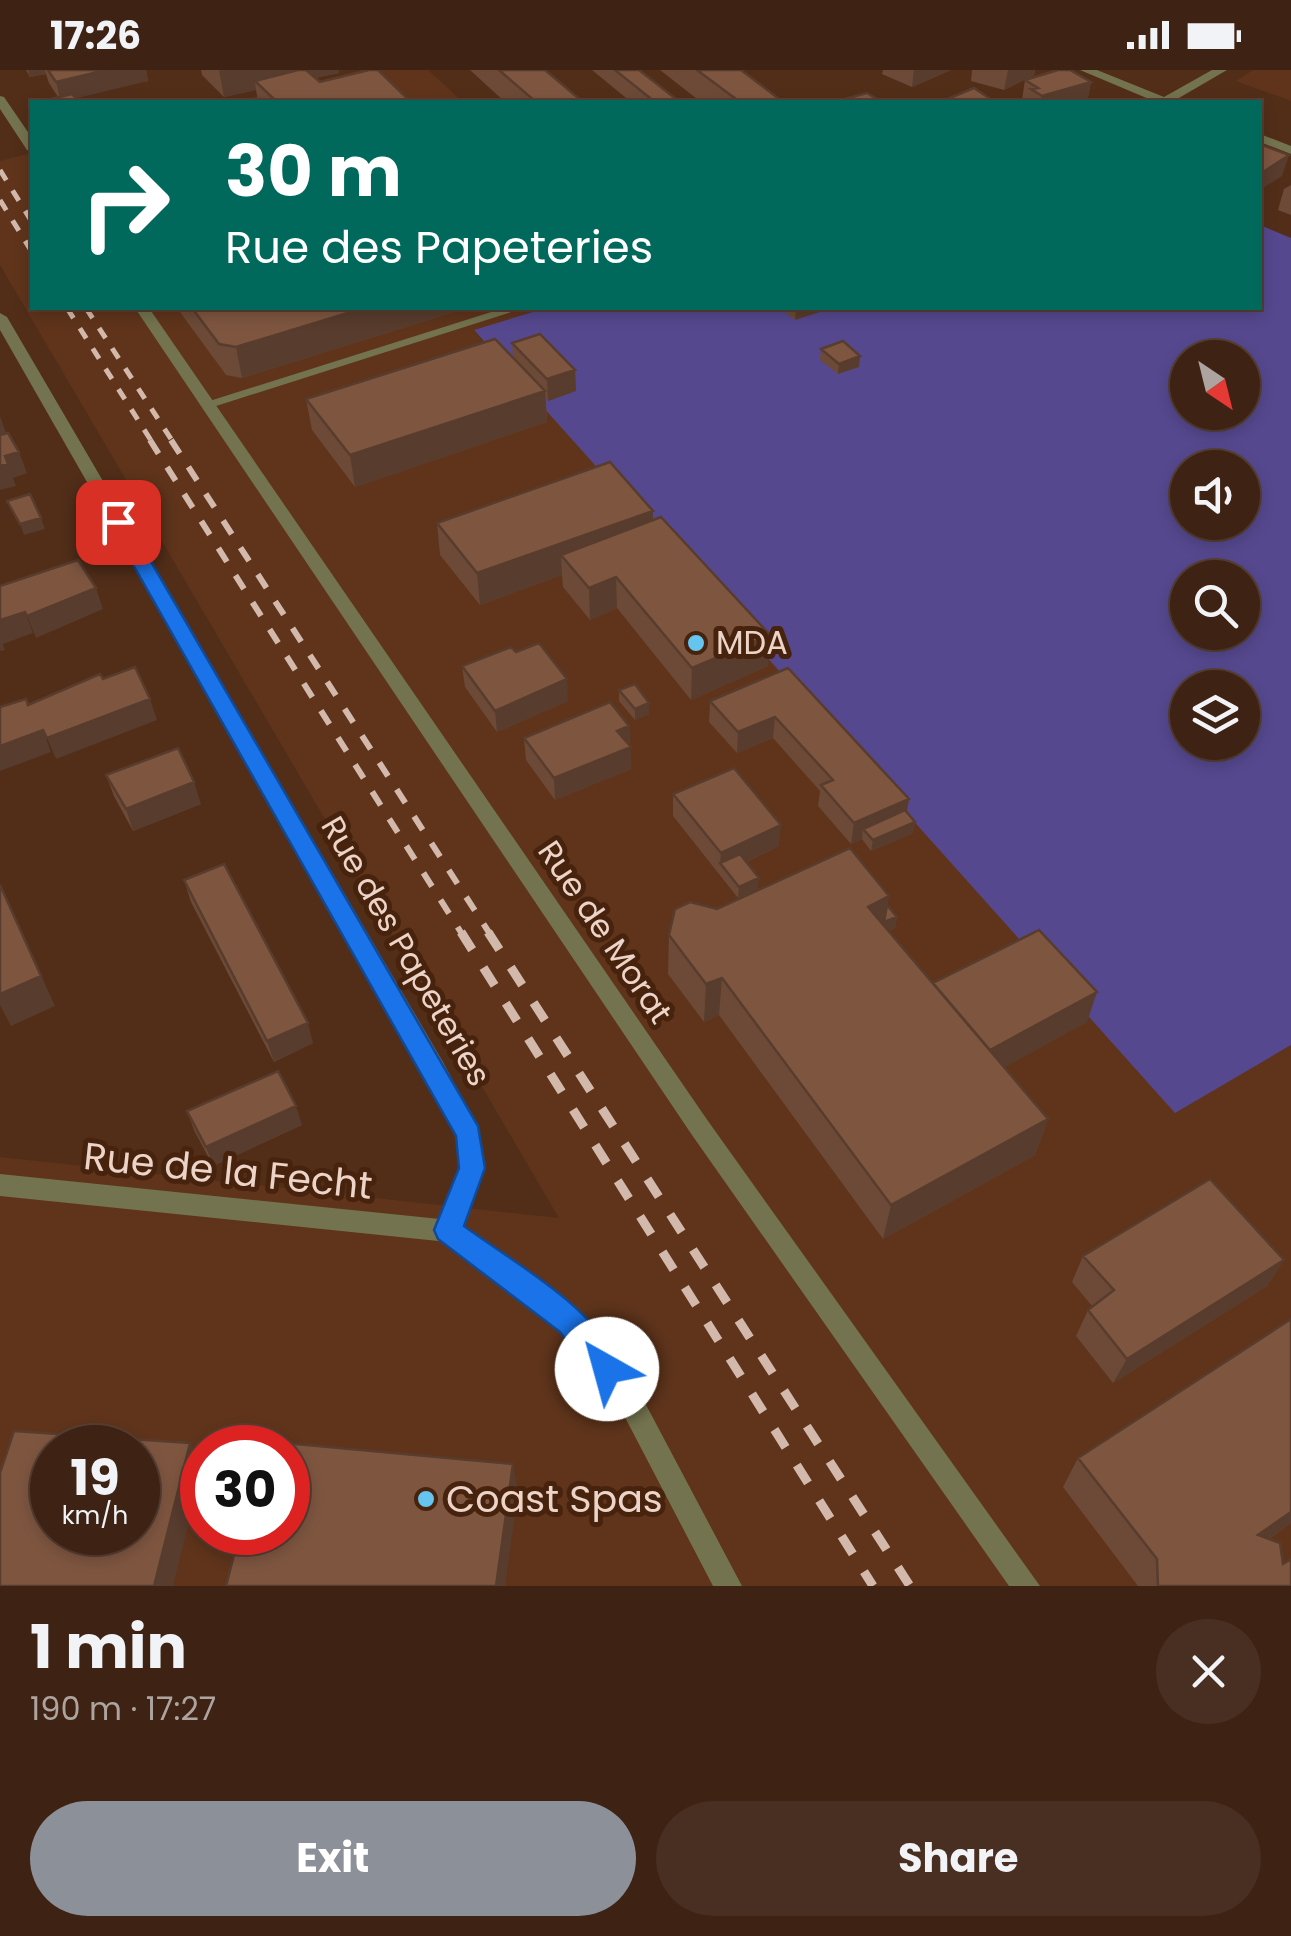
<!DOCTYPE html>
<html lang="en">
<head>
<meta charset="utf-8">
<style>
  :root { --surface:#3e2213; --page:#492f21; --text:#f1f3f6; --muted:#ada4a0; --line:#573f33; --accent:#8c9099 }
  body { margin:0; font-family:Poppins,sans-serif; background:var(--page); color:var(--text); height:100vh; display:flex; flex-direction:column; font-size:38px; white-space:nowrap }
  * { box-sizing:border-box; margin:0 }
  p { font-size:32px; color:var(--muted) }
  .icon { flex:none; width:55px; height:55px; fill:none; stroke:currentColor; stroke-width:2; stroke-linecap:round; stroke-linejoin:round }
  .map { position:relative; height:1516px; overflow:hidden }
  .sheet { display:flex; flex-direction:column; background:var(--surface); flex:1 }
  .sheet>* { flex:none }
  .hud { position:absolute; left:30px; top:30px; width:1232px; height:210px; border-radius:0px; box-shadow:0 5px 15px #0003,0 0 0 2px var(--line); background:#00695c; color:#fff; overflow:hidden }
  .needle { width:65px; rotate:145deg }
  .fabs { position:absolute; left:1170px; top:270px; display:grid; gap:20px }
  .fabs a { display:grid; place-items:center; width:90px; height:90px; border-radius:50%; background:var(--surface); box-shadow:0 5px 15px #0003,0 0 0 2px var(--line); font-size:50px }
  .speed { position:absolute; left:30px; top:1355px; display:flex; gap:20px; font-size:50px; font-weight:700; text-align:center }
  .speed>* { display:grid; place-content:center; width:130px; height:130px; border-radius:50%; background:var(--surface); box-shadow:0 5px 15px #0003,0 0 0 2px var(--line); line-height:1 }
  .speed small { font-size:25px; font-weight:400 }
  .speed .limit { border:15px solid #d22; background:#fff; color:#111 }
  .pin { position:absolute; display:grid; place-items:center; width:85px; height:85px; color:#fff; margin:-42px; border-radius:20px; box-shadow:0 5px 15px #0006 }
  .me { position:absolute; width:110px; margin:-55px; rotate:322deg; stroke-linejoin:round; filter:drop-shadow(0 0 8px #0008) }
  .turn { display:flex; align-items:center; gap:35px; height:210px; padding:0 30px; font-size:45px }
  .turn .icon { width:130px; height:130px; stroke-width:2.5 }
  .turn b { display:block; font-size:70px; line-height:85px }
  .round { display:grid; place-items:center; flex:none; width:105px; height:105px; border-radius:52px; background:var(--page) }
  .overview { display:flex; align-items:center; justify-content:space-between; height:170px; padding:0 30px }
  h1 { font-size:60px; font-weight:700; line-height:75px }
  .action { display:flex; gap:20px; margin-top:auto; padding:20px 30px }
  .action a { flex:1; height:115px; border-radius:60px; background:var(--accent); color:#fff; font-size:40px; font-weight:700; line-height:115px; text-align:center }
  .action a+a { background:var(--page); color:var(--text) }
  .status { display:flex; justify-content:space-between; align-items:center; height:70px; padding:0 50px; background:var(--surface); direction:ltr }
  .status svg { height:28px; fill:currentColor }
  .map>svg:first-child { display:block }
  .built { fill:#5f341b; fill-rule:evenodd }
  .green { fill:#55488e; fill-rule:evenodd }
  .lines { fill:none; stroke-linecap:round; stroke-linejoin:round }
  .minor { fill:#73734f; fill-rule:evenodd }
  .tertiary { fill:#73734f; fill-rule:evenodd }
  .rail-far2 { stroke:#d3b9ab; stroke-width:5; stroke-dasharray:12 12; stroke-linecap:butt }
  .rail-far1 { stroke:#d3b9ab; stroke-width:6; stroke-dasharray:16 16; stroke-linecap:butt }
  .rail { stroke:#d3b9ab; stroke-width:9; stroke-dasharray:21 21; stroke-linecap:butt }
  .wall { fill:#6c4a37 }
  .shaded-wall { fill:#583c2d }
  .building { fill:#7e5640; stroke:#583c2d; stroke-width:2.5; fill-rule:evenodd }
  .route { fill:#1a73e8; stroke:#114b97; stroke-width:2.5 }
  .poi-dot { fill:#65c5ef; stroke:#47230e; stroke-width:4 }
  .labels { text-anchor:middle; stroke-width:10; stroke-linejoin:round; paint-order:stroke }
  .poi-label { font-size:32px; fill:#ecd4c8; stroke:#47230e; text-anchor:start }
  .street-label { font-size:32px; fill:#ecd4c8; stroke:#47230e }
  .near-street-label { font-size:38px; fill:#ecd4c8; stroke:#47230e }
  .near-poi-label { font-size:38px; fill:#ecd4c8; stroke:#47230e; text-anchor:start }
</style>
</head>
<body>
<div class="status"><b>17:26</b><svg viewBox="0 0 49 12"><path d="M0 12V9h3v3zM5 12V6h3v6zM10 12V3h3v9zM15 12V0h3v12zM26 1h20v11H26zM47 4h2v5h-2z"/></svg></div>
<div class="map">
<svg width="1291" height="1516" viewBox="0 0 1291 1516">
  <rect width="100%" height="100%" fill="#522e19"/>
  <!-- built -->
  <path class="built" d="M363,0H428L463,32H234Z
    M1253,0H1291V31L1236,11Z
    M32,83V238H546L474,261L1184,1037L1291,975V1516H0V1087L559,1148L0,195V91ZM52,1378H138V1462H52ZM202,1378H288V1462H202Z"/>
  <!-- green -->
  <path class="green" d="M1260,155L1291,168V975L1175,1043L474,260L546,238H1260ZM1188,288H1242V342H1188ZM1188,398H1242V452H1188ZM1188,508H1242V562H1188ZM1188,618H1242V672H1188Z"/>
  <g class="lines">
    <!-- minor -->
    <path class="minor" d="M1080,0H1097L1164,27L1212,0H1227L1172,32H1156Z
      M1260,64L1291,76V84L1260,72Z
      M504,238H524L213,337H203L200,334Z
      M448,1150L579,1244L635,1314L742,1516H713L617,1332L561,1260L439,1169L436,1161L439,1153Z"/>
    <!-- tertiary -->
    <path class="tertiary" d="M0,26L4,27L32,68V81L27,80L0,39Z
      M135,238H149L708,1051L1040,1516H1009L692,1065Z
      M0,243L7,247L443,992C486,1074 497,1081 457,1169L448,1172L0,1126V1104L440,1149L460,1098L457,1066L427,1006L0,260Z"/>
    <!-- rail-far2 -->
    <path class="rail-far2" d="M0,100L32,152
      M0,130L32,182
      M67,238L152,372
      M86,238L173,372"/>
    <!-- rail-far1 -->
    <path class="rail-far1" d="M150,370L462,864
      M171,370L490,864"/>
    <!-- rail -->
    <path class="rail" d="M461,862L873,1516
      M488,862L910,1516"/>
  </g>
  <!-- wall -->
  <path class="wall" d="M26,0H146L148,11L58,27L49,13L46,4L30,7Z
    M201,0H339V3L315,8L320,12L411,32L258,30L256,20L224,27L202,5Z
    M470,0H545L583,32H505Z
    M592,0H639L680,32H631Z
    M660,0H741L783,32H701Z
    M883,0H951L912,17L882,4Z
    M972,0H1035L1034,5L1004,20L971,11Z
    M1025,10L1091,12L1087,32H1026L1022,30Z
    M1291,115V145L1278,140L1284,119Z
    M177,238H467L242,308L226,305Z
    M780,238H832L795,250Z
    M512,273L575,300L576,321L548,331L546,328L547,352L355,417L312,360L306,329L513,288Z
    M821,279L859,297L838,304L820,290Z
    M653,450L768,596L691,630L617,538L590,550L563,517L562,505L480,535L440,485L437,453Z
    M516,582L568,631L497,662L465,617L462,596Z
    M788,598L909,729L907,742L915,752L913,763L871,781L862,769L851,774L818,736L820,721L773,668L737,683L709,652L710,631Z
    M619,620L649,644L635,650L619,631Z
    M629,656L631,699L555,730L526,690L524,668Z
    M106,705L201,734L133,761L114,726Z
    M673,724L779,776L746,792L758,818L738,828L673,746Z
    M184,810L313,973L274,992L191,832Z
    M889,826L887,835L897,847L895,858L888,861L933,913L1087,952L1004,997L1048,1049L1035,1085L883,1169L719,945L704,952L668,904L669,865Z
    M187,1041L302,1055L213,1096L194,1060Z
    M1083,1186L1284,1190L1267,1216L1113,1313L1076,1266L1088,1240L1093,1237L1072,1212Z
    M1078,1388L1291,1453L1269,1469L1283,1494L1291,1516H1138L1063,1417Z"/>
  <!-- shaded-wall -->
  <path class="shaded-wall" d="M28,0H45L46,4L30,7Z
    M106,0H146L148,11L61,32L56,12Z
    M219,0H339V3L263,19L255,11L256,20L224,27Z
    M914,0H951L912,17Z
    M1008,0H1035L1034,5L1004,20Z
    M1091,12L1087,32H1041L1042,26Z
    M1289,85L1282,106L1260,120V104Z
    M364,238H467L242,308L236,277Z
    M796,238H832L795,250Z
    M860,286L859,297L838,304L839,294Z
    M575,300L576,321L548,331L547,309Z
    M545,321L547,352L355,417L350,385Z
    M0,346L8,368L0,370Z
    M19,382L27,403L13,408L16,416L0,420V396L5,386Z
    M653,441V472L561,485L562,505L480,535L477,503Z
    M41,448L45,459L24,465L20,454Z
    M616,507L617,538L590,550L589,518Z
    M96,518L103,539L36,568L27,546Z
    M25,542L33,563L3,574L0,566V550Z
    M770,565L768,596L691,630L692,598Z
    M0,566L5,580L0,581Z
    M567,609L568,631L497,662L495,641Z
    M150,629L157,650L56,689L47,668Z
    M649,633V644L635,650V639Z
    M775,647L773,668L737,683L738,662Z
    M629,656L631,699L555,730L554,708L617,661Z
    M43,660L51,682L0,701V676Z
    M194,712L201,734L133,761L126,739Z
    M909,729L905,750L863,759L862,769L851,774L854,753Z
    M915,752L913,763L871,781L873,770Z
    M781,755L779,776L726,801L720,793L721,783Z
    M759,808L758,818L738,828L739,817Z
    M0,815L55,936L11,956L0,935Z
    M889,826L884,852L897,847L895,858L882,863L868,837Z
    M722,908L719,945L704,952L706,914Z
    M1097,922L1087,952L976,1013L984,984Z
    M308,953L313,973L274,992L267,971Z
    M296,1036L302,1055L213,1096L206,1077Z
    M1048,1049L1035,1085L883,1169L891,1135Z
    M1284,1190L1267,1216L1113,1313L1127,1289Z
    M190,1373L202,1395V1399L173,1516H154Z
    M513,1394L518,1423L505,1516H496Z
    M1291,1442V1453L1235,1492L1258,1465Z"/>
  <!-- building -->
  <path class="building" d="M48,0H106L56,12Z
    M298,0H306L320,12L369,0H378L411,32H247L260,29L275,30L255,11Z
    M499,0H545L583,32H536Z
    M615,0H639L680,32H655Z
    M697,0H741L783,32H740Z
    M1058,0H1070L1091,12L1042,26L1031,19L1038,18L1025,10Z
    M974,18L995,32H940Z
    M867,23L882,32H833Z
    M72,24L79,32H38Z
    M1260,74L1289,85L1260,104Z
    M192,238H364L236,277L219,274Z
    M540,264L575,300L547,309L512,273Z
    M495,269L545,321L350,385L306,329Z
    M843,271L860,286L839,294L821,279Z
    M8,363L19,382L5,386L8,394L0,396V365Z
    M610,392L653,441L477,503L437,453Z
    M30,424L41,448L20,454L7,431Z
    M661,447L770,565L692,598L616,507L589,518L561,485Z
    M78,490L96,518L27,546L25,542L0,550V516Z
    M539,573L567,609L495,641L462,596L511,577L516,582Z
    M135,597L150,629L47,668L43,660L0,676V637L26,629L28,635L100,604L103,609Z
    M788,598L909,729L854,753L821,715L833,710L775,647L738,662L710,631Z
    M635,614L649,633L635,639L619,620Z
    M610,632L629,656L617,661L631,677L554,708L524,668Z
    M178,678L194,712L126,739L106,705Z
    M734,698L781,755L721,783L673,724Z
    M905,740L915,752L873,770L863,759Z
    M850,778L889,826L868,837L1048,1049L891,1135L722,908L706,914L669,865L675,839L690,832L717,839Z
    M740,784L759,808L739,817L720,793Z
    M224,794L308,953L267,971L184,810Z
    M0,815L41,906L0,924Z
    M887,835L897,847L884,852Z
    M1039,860L1097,922L990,980L933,913Z
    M278,1001L296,1036L206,1077L187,1041Z
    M1210,1109L1284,1190L1127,1289L1088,1240L1114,1220L1083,1186Z
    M1291,1249V1442L1258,1465L1280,1473L1283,1494L1291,1489V1516H1158L1157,1489L1078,1388Z
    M14,1361L190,1373L154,1516H0V1403ZM52,1378H138V1462H52Z
    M263,1371L513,1394L496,1516H226L240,1462H288V1378H261Z"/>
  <!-- route -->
  <path class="route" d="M118,446L128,452L478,1056L485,1098L464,1156C517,1195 595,1236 622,1299L618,1309L607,1313L597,1309L560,1262L438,1169L434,1160L459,1098L456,1066L109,452Z"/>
  <!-- markers -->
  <g class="poi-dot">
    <circle cx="696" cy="573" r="10"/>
    <circle cx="426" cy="1429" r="10"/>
  </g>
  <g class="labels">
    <!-- poi labels -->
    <g class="poi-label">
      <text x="716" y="584">MDA</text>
    </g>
    <!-- street labels -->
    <g class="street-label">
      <text transform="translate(605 862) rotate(56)" y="11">Rue de Morat</text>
      <text transform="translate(406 881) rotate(60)" y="11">Rue des Papeteries</text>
    </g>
    <!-- near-street labels -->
    <g class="near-street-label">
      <text transform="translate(228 1101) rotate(6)" y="13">Rue de la Fecht</text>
    </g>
    <!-- near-poi labels -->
    <g class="near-poi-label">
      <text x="446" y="1442">Coast Spas</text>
    </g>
  </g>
</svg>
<div class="fabs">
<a><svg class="needle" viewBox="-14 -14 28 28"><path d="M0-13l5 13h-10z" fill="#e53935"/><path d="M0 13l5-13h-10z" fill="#ada4a0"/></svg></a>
<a><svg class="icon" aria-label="sound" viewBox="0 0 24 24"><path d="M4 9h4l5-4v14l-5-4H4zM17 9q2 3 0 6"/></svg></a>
<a><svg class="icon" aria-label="search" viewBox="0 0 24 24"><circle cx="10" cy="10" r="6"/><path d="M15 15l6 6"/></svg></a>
<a><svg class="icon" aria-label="layers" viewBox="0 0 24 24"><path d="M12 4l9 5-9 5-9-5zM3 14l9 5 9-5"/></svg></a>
</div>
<div class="speed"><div>19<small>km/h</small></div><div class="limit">30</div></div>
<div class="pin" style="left:118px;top:452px;background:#d93025"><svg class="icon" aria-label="arrive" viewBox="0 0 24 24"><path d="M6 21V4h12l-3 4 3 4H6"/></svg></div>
<svg class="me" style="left:607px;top:1299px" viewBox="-20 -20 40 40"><circle r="19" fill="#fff"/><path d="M0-13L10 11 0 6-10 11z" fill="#1a73e8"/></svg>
<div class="hud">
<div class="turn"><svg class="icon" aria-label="right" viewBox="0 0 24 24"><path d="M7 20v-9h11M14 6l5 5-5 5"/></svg><div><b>30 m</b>Rue des Papeteries</div></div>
</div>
</div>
<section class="sheet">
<div class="overview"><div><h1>1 min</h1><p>190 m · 17:27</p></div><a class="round"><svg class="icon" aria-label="close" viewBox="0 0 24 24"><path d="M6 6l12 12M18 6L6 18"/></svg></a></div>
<div class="action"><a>Exit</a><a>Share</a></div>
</section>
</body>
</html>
